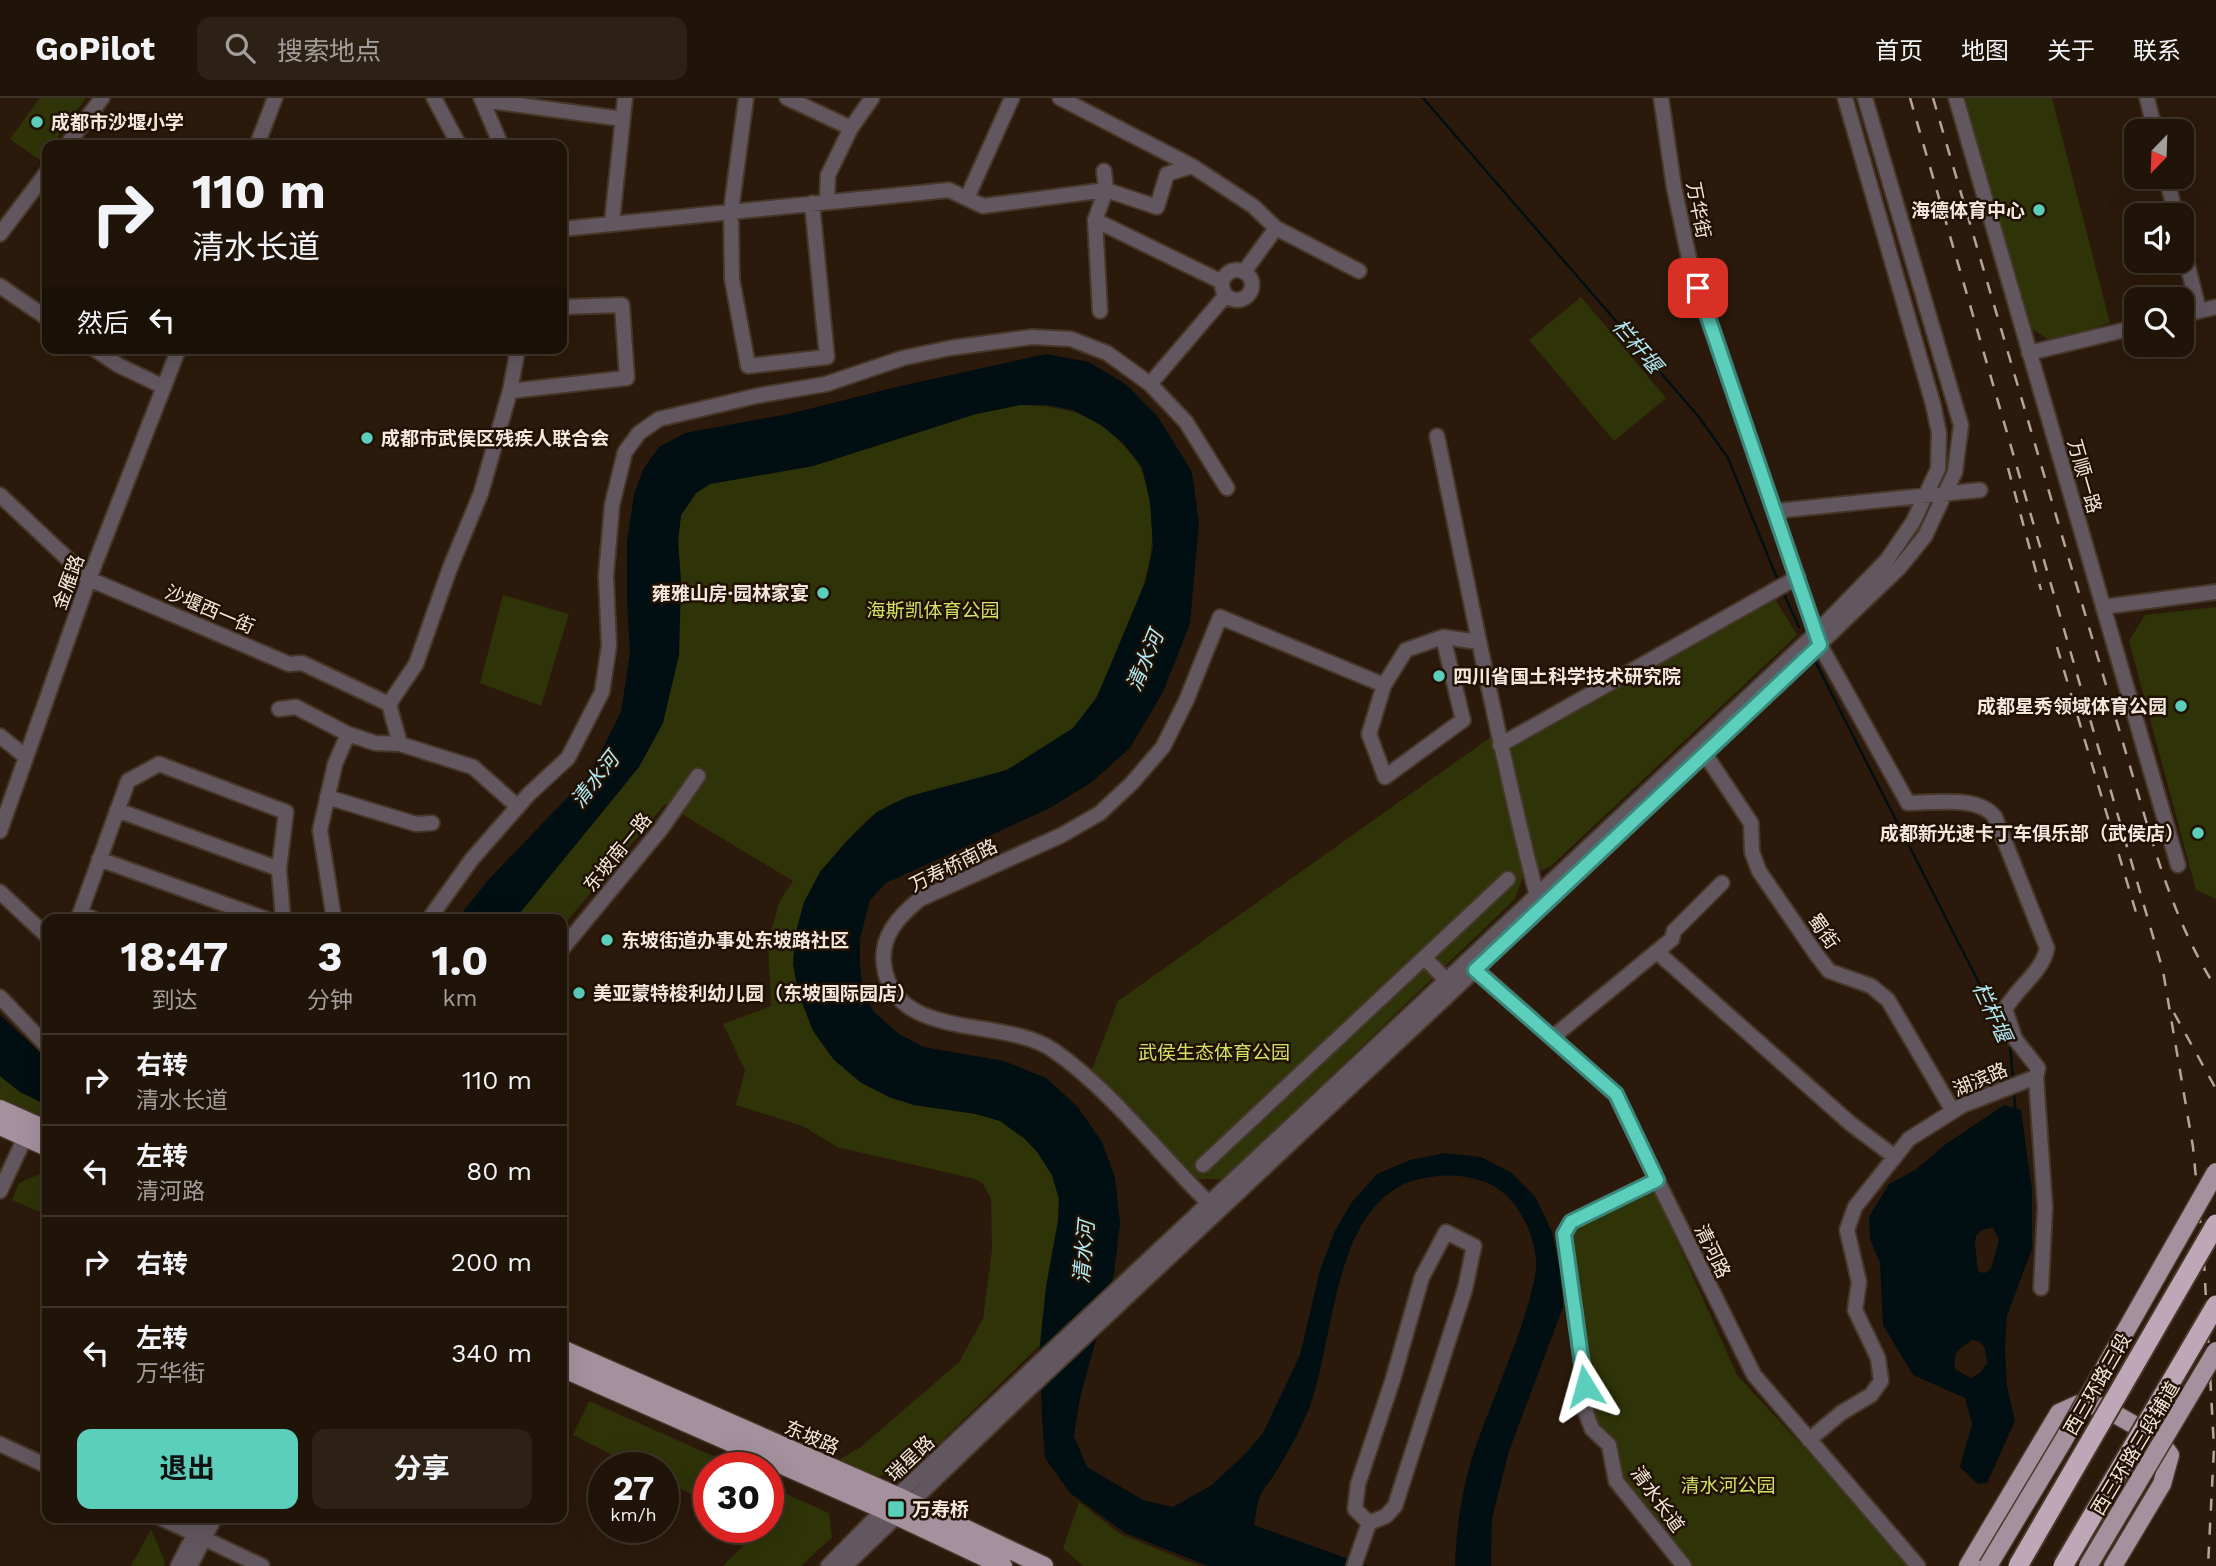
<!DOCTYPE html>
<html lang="zh">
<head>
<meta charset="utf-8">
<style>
  :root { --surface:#201408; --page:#2d2116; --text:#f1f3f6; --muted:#a29e9c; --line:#3d3329; --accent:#5bcebc }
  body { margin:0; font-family:"Work Sans","Noto Sans SC",sans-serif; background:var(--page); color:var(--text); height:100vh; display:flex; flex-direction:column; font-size:26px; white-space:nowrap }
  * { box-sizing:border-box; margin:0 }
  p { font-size:23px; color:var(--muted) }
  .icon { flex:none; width:38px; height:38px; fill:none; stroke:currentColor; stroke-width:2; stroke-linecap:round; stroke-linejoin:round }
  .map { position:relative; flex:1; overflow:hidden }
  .drawer { position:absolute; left:42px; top:816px; width:525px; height:609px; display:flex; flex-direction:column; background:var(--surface); border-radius:14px; box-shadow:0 7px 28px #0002,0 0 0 2px var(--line) }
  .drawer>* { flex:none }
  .top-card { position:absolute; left:42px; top:42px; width:525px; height:214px; border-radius:14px; box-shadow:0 7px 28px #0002,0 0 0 2px var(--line); background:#201408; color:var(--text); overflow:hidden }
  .needle { width:46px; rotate:203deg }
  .tools { position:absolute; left:2124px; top:21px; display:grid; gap:14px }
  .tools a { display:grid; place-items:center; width:70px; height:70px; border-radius:14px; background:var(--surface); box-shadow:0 7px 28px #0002,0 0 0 2px var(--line); font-size:35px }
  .speed { position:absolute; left:588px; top:1354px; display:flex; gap:14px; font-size:35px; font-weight:700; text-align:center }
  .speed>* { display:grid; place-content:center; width:91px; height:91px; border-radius:50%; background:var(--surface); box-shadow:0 7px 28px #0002,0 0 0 2px var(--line); line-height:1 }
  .speed small { font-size:18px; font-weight:400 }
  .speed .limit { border:10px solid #d22; background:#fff; color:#111 }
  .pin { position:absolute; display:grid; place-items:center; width:60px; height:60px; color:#fff; margin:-30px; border-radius:14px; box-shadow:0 4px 10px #0006 }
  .me { position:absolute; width:77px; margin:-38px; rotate:352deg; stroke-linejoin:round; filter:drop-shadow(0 0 5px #0008) }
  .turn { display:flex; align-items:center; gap:24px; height:147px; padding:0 35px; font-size:32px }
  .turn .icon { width:91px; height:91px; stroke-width:2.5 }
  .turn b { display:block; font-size:49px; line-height:60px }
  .then { display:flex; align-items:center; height:66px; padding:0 35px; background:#0003; gap:14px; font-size:26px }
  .eta { display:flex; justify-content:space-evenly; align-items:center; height:119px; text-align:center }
  .eta b { font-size:42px; font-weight:700; line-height:49px }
  .button { display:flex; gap:14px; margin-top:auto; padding:14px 35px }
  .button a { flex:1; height:80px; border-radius:14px; background:var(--accent); color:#111; font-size:28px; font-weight:700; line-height:80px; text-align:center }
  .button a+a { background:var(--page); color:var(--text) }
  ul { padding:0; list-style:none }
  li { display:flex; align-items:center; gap:21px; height:91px; padding:0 35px; border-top:2px solid var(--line) }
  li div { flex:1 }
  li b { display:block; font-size:26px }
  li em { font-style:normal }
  header { display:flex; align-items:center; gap:42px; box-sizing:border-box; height:98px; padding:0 35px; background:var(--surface); border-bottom:2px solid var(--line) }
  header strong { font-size:33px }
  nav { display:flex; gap:38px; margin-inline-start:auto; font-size:24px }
  .search { width:490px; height:63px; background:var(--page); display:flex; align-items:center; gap:18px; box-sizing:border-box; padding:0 24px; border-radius:14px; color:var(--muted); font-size:26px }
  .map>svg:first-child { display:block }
  .green { fill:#2e3308 }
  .water { fill:#010f12; fill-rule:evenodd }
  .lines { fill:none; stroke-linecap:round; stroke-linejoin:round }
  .stream { stroke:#010f12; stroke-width:2.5 }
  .minor-casing { stroke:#473729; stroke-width:18 }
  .major-casing { stroke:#473729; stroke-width:21 }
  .minor { stroke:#62575e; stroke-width:14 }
  .major { stroke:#a5909e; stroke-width:18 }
  .rail { stroke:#b3a599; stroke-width:2.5; stroke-dasharray:12 12; stroke-linecap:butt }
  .major-bridge-casing { stroke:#473729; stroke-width:21; stroke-linecap:butt }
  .highway-bridge-casing { stroke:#473729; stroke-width:23; stroke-linecap:butt }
  .major-bridge { stroke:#a5909e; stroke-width:18 }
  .highway-bridge { stroke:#c0a7b7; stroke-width:19 }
  .route-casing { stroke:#3b867a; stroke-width:18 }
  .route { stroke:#5bcebc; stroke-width:12 }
  .poi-dot { fill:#5bcebc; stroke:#211103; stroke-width:2.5 }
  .labels { text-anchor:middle; stroke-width:5; stroke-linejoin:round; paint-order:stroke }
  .poi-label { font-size:19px; font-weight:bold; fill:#f4e8de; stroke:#211103; text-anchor:start }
  .street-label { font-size:19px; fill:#f4e8de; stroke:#211103 }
  .park-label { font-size:19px; fill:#d2e264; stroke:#211103 }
  .water-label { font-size:21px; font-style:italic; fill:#b1eaf6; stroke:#211103 }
</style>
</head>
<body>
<header>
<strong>GoPilot</strong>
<div class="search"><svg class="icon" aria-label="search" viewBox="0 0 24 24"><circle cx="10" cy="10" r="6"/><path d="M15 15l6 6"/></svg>搜索地点</div>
<nav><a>首页</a><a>地图</a><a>关于</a><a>联系</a></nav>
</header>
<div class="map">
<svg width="2216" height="1468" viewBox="0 0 2216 1468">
  <rect width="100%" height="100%" fill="#2b1a0b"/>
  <!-- green -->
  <path class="green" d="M40,0H86L52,47H47V54L41,63L10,41Z
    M1965,0H2052L2110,225L2051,243L2032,231Z
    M1581,199L1666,300L1614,343L1529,242Z
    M1020,307C1072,308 1103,319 1135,361C1143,371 1145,382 1148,395C1162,456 1139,503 1115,558C1104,583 1094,611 1073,630C1063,639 1017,668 1005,672C964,688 917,689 879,713C858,726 837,755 820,774L860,984L889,999L914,1007L976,1016L1000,1023L1025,1041L1038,1055L1052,1077L1059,1101L1058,1123L1046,1189L1040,1247L920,1364L875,1380L835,1364L861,1349L959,1264L983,1221L992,1152L991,1101L983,1086L975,1081L837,1049L803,1028L736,1007L745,972L723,926L771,908L768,843L780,802L793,783L665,706L562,829V821H515L627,684L681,485L678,442L681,417L696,395L710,386L813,368L976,316Z
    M503,497L569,516L541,608L480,585Z
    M1775,501L1797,537L1551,768L1522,781L1515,801L1224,1081H1198L1092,971L1118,903L1491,639L1496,655Z
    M2216,509V801L2196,792L2129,543L2145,517Z
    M0,978L20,994L47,1007V1026L0,1005Z
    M47,1073V1117L12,1102L19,1085Z
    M1652,1087L1737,1277L1913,1468H1692L1622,1383L1618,1346L1599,1326L1592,1307L1569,1140L1575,1127Z
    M589,1303L740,1370H709V1405L663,1382V1370H639L573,1337Z
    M768,1388L829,1415L832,1439L801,1468H723L760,1431L759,1430H768Z
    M1079,1404L1120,1436L1199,1468H1083L1063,1450Z
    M151,1431L165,1464L164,1468H131Z"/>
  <!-- water -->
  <path class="water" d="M1046,256L1089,264L1127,287L1158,319L1192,374L1199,425L1190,526L1163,594L1130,650L1092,684L1050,710L886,785L870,802L860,841V866L863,893L874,914L899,936L924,949L1004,963L1046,980L1077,1008L1102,1044L1115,1079L1120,1125L1114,1176L1080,1300L1074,1338L1087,1369L1143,1402L1173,1409L1212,1387L1246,1355L1263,1335L1300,1257L1320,1172L1334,1135L1351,1105L1377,1076L1410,1062L1445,1055L1481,1059L1512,1075L1536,1100L1552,1134L1560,1171L1563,1209L1509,1353L1492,1420L1491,1468H1455C1456,1431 1463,1383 1476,1348C1493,1299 1515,1253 1529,1203C1532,1191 1537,1175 1536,1162C1533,1130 1514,1093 1482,1083C1460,1076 1442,1076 1420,1081C1333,1100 1335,1240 1310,1308C1301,1331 1289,1353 1276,1374C1272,1381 1265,1388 1261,1396C1257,1405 1256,1417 1254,1427L1368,1468H1208L1125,1435L1070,1395L1045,1360L1042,1319L1040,1247L1046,1189L1058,1123L1059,1101L1052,1077L1038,1055L1025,1041L1000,1023L976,1016L914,1007L889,999L860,984L834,962L813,933L798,894L793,866L795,837L804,804L820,774L847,743L877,714L907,699L1007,672L1073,630L1097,599L1146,482L1153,449L1150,404L1142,369L1123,345L1101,327L1073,312L1047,307H1020L976,316L813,368L710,386L696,395L681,417L678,442L681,485L679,557L663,625L639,669L515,821H457L489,781L589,677L621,614L630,554L627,505V444L634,396L644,370L659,349L685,335L793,315L896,289Z
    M0,917L47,961V1007L20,994L0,978Z
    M2004,1007L2021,1012L2032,1092V1151L2007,1218L2005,1251L2007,1288L2015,1323L1987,1385L1978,1386L1960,1369L1972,1326L1965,1300L1913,1277L1883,1227L1880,1165L1870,1141L1869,1119L1889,1086L1915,1072L1946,1046ZM1993,1130L1999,1142L1991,1171L1985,1175L1979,1174C1976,1167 1977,1162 1976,1155C1974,1139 1975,1131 1993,1130ZM1972,1242L1980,1244L1985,1251L1987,1265L1981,1274L1971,1280L1956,1272C1951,1255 1960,1251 1972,1242Z"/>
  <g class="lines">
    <!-- stream -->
    <path class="stream" d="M1423,0L1699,319L1728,360L1779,485
      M1783,494L1799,529
      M1816,565L2010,946L2013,983
      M2014,993L2015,1011"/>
    <!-- minor casing -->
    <g class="minor-casing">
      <path id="minor" d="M434,0L459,47
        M481,0L501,47
        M746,0L731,113L732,181L748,268L827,259L812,105
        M787,0L851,30
        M1060,0L1192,68L1253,108L1276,130L1359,173
        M1661,0L1674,89L1690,165L1820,547L1908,705C1934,705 1978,697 1995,719L2047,850C2043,873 2018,889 2005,911L2015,941L2038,970L2036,979L1963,1007L1909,1041L1855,1109L1847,1132L1859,1184L1855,1212L1878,1260L1881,1283L1871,1297L1841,1315L1809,1342
        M1956,0L2178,767
        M2147,0L2155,33
        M482,2L623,21
        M67,47L102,0
        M257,47L275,0
        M2166,79L2176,117
        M967,100L1012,0
        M827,103L828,77L851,30L872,0
        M1095,122L1222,184
        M612,124L625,0
        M562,131L949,92L983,108L1106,92L1157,109L1167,76L1192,68
        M0,136L47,74
        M2182,145L2199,213
        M1222 187a15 15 0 1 1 30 0a15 15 0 1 1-30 0Z
        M1244,174L1276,130
        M0,188L47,220
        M1100,213L1095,122L1106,92L1104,73
        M2182,217L2216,209
        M93,250L118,267L164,289
        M2029,255L2137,229
        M1150,286L1226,197
        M510,293L627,280L622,207L562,209
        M1437,338C1469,492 1498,646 1537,798L1541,803
        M0,397L89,481L289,566L302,565L389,606L400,646
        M1775,413L1980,392
        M2103,509L2216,494
        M1443,539L1463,622L1385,679L1369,636L1384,587L1406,552L1443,539L1479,544
        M389,606L416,566L450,470L481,395L510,293L518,250
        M279,611L296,609L348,636L375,645L400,646L473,669L518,709
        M0,638L26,659
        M1500,647L1798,479
        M1701,650L1751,725L1752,754L1759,773L1816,856L1829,873L1871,888L1888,902L1953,1013
        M327,699L416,726L432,725
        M117,712L279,771
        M0,733L89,481L179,250
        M99,761L266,821
        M0,794L47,838
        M80,815L94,821
        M78,821L128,683L159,666L286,714L279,771L283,821
        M334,821L320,732L335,666L348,636
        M429,821L472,761L529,696L568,660L602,594L609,548L606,478L612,407L625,354L639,335L659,321L756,298L826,286L903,260L950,250L1032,239L1071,241L1107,255L1150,286L1186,324L1227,390
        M562,851L661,731L698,678
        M1657,854L1851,1026L1895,1059
        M1425,860L1447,883
        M1469,865L1616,997L1657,1082L1754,1277L1918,1468
        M0,899L47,948
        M1553,939L1672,841L1674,833L1722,785
        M2036,979L2045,1109L2041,1190
        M1203,1067L1508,781
        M1657,1082L1571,1124L1564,1136L1585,1288L1586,1315L1592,1331L1609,1347L1616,1383L1684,1468
        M0,1093L29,1031
        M1216,1112C1161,1060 1115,995 1053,952C1003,918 894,944 884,867C880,838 899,818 920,801L1062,737L1100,715L1132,685L1163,649L1186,603L1220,519L1384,587
        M0,1346L47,1368
        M159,1419L262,1468
        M178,1468L203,1419
        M190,1468L215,1419
        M828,1468L897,1398L1114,1194L1816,535L1887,462L1913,424L1938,371L1939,335L1933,306L1845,0
        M845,1468L1027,1293L1705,656L1899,470L1925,438L1955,374L1961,327L1865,0
        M1354,1468L1369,1425L1386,1418L1395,1408L1465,1191L1474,1148L1446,1134L1422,1179L1393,1281L1358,1386L1355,1411L1369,1425"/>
    </g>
    <!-- major casing -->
    <g class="major-casing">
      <path id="major" d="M0,1011L47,1032
        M0,1028L47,1049
        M562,1251L897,1398L1044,1468
        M562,1270L884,1412L1003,1468
        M1968,1468L2059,1315L2079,1306L2101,1308L2157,1340L2170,1357L2162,1386L2113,1468"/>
    </g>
    <!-- minor -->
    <use href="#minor" class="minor"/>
    <!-- major -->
    <use href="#major" class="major"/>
    <!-- rail -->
    <path class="rail" d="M1910,0L2163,873L2193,1049L2204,1164L2214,1350L2208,1468
      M1933,0L2149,733C2166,789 2185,841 2216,890
      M2008,370L2041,492
      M2057,549L2138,821
      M2174,915L2216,991"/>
    <!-- major-bridge casing -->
    <g class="major-bridge-casing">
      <path id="major-bridge" d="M1988,1468L2063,1343L2216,1074
        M2088,1468L2216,1253"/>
    </g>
    <!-- highway-bridge casing -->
    <g class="highway-bridge-casing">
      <path id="highway-bridge" d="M2018,1468L2216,1126
        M2063,1468L2216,1207"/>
    </g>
    <!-- major-bridge -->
    <use href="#major-bridge" class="major-bridge"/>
    <!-- highway-bridge -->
    <use href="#highway-bridge" class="highway-bridge"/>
  </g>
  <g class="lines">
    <!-- route casing -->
    <g class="route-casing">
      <path id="route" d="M1585,1288L1564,1136L1571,1124L1657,1082L1616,996L1475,872L1820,547L1698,190"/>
    </g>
    <!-- route -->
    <use href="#route" class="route"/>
  </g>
  <!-- markers -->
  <g class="poi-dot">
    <circle cx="37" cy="24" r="7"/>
    <circle cx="2039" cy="112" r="7"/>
    <circle cx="367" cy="340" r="7"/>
    <circle cx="823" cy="495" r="7"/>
    <circle cx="1439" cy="578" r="7"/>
    <circle cx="2181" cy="608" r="7"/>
    <circle cx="2198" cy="735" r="7"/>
    <circle cx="607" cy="842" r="7"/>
    <circle cx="579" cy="895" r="7"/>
    <rect x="887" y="1402" width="18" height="18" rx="3.5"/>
  </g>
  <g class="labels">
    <!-- poi labels -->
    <g class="poi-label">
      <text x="51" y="31">成都市沙堰小学</text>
      <text x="2025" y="119" text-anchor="end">海德体育中心</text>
      <text x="381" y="347">成都市武侯区残疾人联合会</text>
      <text x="809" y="502" text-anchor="end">雍雅山房·园林家宴</text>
      <text x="1453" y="585">四川省国土科学技术研究院</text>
      <text x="2167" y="615" text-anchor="end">成都星秀领域体育公园</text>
      <text x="2184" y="742" text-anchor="end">成都新光速卡丁车俱乐部（武侯店）</text>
      <text x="621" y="849">东坡街道办事处东坡路社区</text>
      <text x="593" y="902">美亚蒙特梭利幼儿园（东坡国际园店）</text>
      <text x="912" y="1418">万寿桥</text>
    </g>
    <!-- street labels -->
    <g class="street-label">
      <text transform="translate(1699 112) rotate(79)" y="7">万华街</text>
      <text transform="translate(2085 378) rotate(74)" y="7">万顺一路</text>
      <text transform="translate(68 484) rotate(-70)" y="7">金雁路</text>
      <text transform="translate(210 511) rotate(23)" y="7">沙堰西一街</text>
      <text transform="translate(617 754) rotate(-51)" y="7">东坡南一路</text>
      <text transform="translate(953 767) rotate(-26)" y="7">万寿桥南路</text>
      <text transform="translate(1824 833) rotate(55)" y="7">蜀街</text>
      <text transform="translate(1980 981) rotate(-23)" y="7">湖滨路</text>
      <text transform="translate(1713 1153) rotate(64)" y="7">清河路</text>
      <text transform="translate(2097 1286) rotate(-60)" y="7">西三环路三段</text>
      <text transform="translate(812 1339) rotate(23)" y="7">东坡路</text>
      <text transform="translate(2135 1350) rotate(-59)" y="7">西三环路三段辅道</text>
      <text transform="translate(910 1360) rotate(-43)" y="7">瑞星路</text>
      <text transform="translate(1658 1401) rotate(54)" y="7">清水长道</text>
    </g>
    <!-- park labels -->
    <g class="park-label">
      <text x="933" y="519">海斯凯体育公园</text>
      <text x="1214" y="961">武侯生态体育公园</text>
      <text x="1728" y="1394">清水河公园</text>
    </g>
    <!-- water labels -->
    <g class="water-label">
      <text transform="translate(1637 248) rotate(49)" y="7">栏杆堰</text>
      <text transform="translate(1145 563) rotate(-67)" y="7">清水河</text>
      <text transform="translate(595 682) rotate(-52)" y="7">清水河</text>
      <text transform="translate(1992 914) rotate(65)" y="7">栏杆堰</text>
      <text transform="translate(1084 1154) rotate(-85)" y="7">清水河</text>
    </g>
  </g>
</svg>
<div class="tools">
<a><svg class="needle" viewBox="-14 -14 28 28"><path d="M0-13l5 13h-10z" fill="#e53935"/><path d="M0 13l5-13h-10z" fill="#a29e9c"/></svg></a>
<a><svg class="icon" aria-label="sound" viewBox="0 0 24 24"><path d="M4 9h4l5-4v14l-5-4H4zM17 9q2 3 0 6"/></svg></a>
<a><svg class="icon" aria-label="search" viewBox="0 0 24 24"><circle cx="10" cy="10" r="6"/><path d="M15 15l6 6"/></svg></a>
</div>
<div class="speed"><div>27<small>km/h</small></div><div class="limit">30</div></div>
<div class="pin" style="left:1698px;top:190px;background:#d93025"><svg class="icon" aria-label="arrive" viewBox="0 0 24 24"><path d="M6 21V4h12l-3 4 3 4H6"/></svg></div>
<svg class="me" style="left:1585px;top:1288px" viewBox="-20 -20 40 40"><path d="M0-17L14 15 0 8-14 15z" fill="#5bcebc" stroke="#fff" stroke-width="4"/></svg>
<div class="top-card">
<div class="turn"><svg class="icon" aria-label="right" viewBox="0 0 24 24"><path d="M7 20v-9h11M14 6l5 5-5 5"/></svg><div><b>110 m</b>清水长道</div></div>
<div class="then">然后<svg class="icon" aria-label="left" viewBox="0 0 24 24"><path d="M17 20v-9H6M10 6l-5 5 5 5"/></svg></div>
</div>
<section class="drawer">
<div class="eta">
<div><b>18:47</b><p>到达</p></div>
<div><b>3</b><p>分钟</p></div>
<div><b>1.0</b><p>km</p></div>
</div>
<ul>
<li><svg class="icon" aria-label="right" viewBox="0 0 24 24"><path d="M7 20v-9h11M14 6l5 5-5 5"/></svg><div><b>右转</b><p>清水长道</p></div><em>110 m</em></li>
<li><svg class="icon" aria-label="left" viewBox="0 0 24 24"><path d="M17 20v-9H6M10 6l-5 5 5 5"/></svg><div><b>左转</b><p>清河路</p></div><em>80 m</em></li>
<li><svg class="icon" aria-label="right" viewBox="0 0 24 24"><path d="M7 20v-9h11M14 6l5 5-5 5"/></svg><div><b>右转</b></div><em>200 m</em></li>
<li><svg class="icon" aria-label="left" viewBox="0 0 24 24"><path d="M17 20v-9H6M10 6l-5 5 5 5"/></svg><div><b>左转</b><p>万华街</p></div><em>340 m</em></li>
</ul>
<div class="button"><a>退出</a><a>分享</a></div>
</section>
</div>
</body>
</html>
